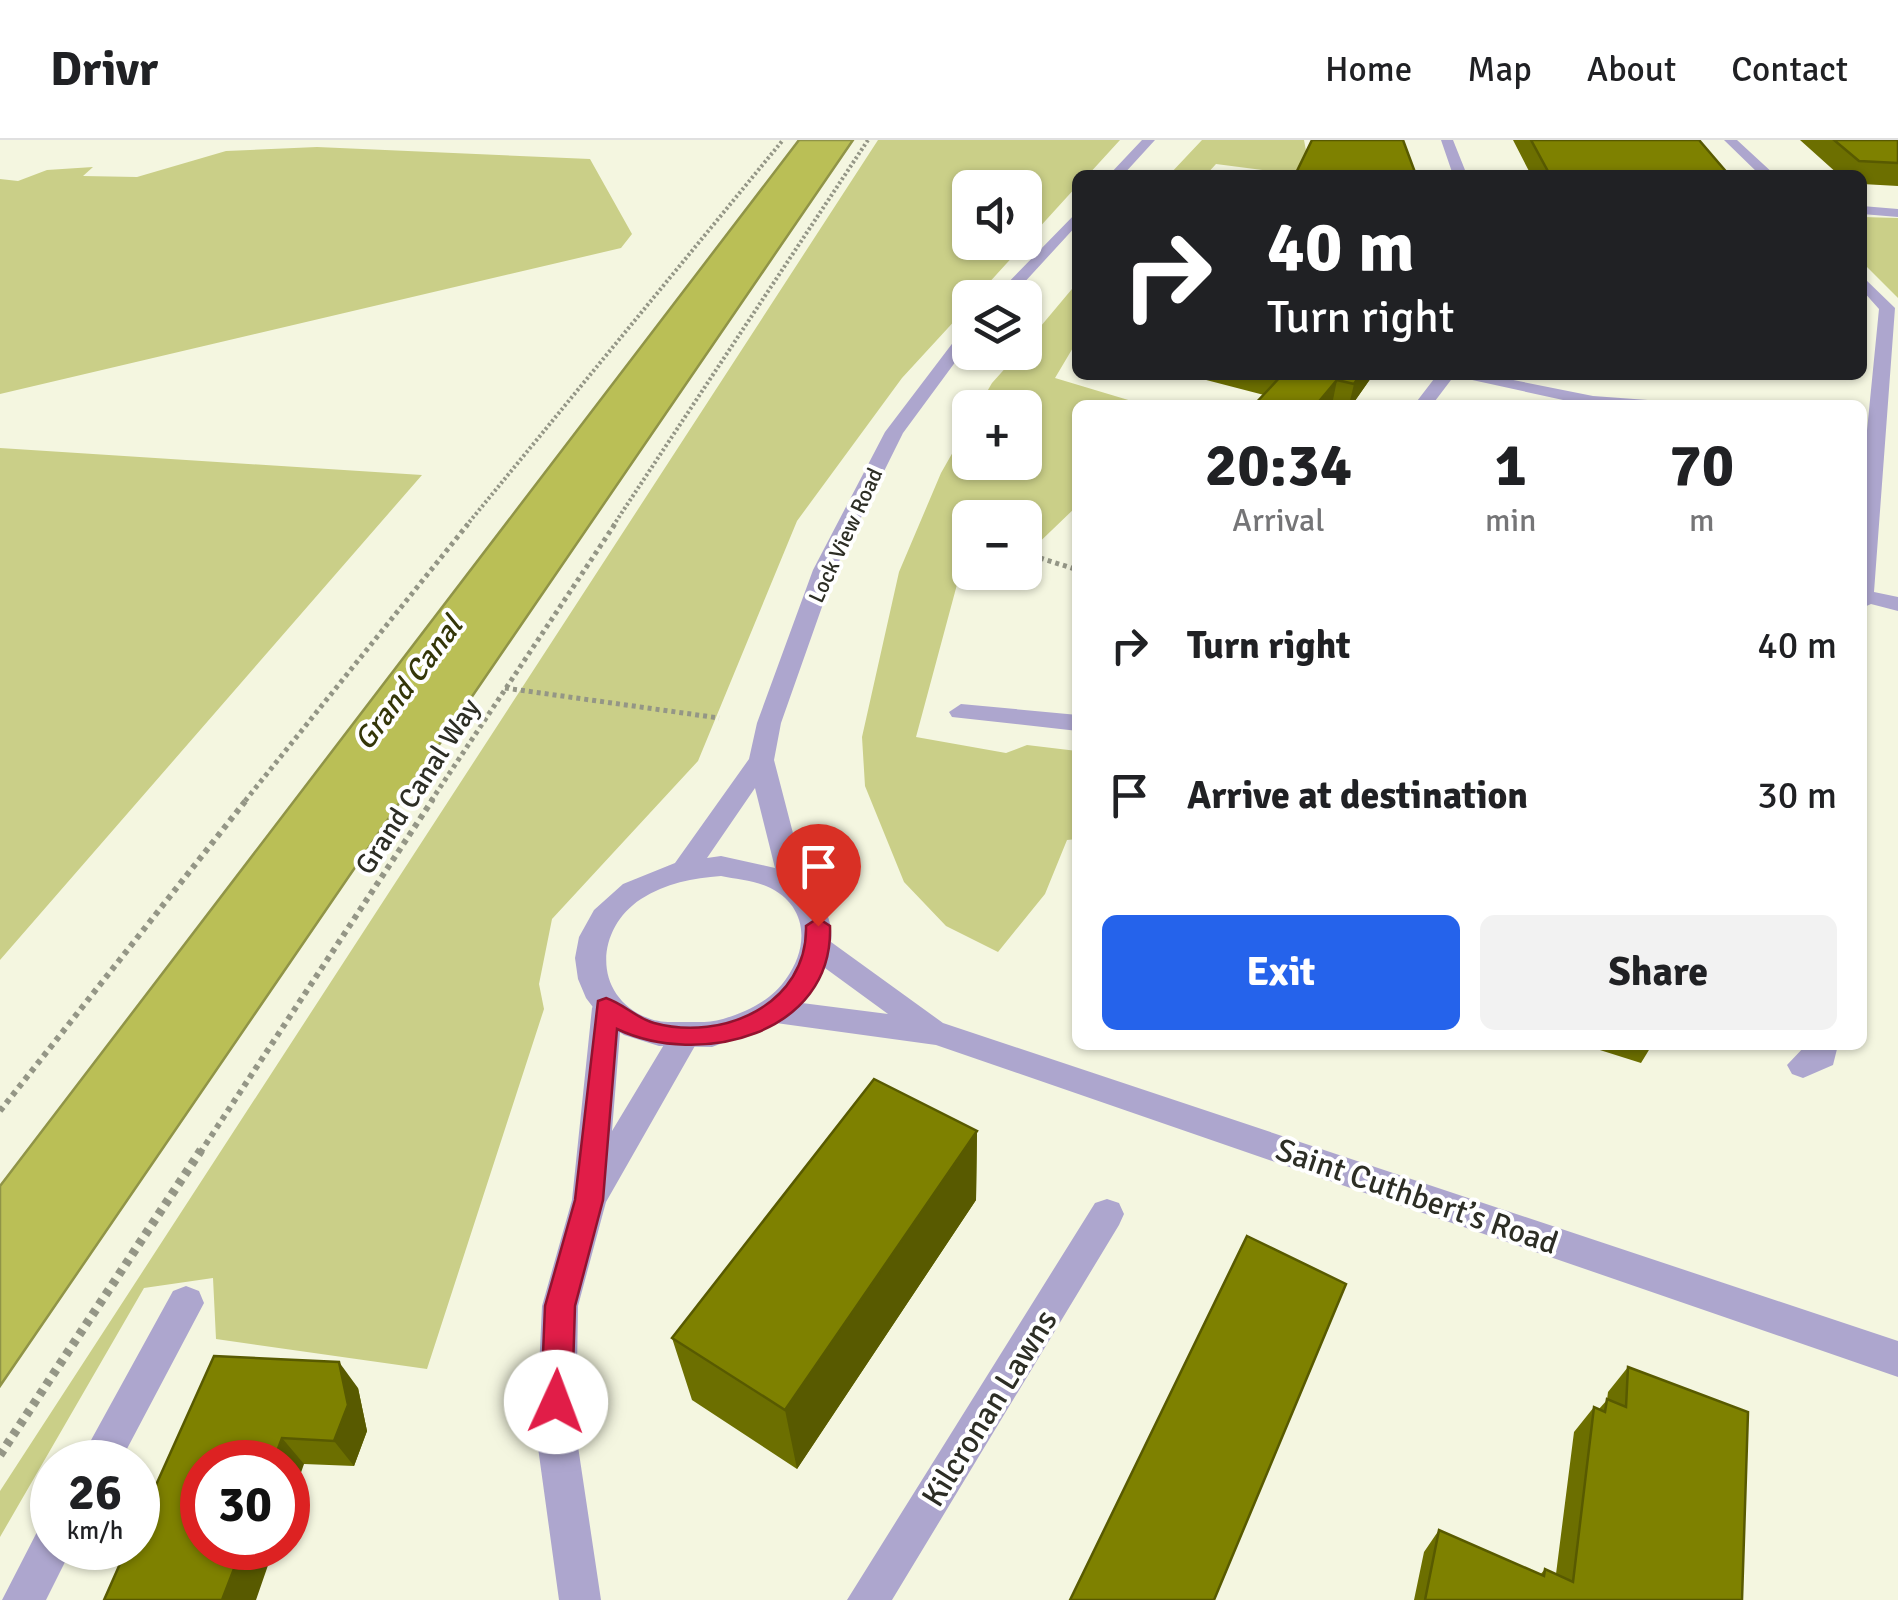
<!DOCTYPE html>
<html lang="en">
<head>
<meta charset="utf-8">
<style>
  :root { --surface:#fff; --page:#f2f2f2; --text:#202124; --muted:#757577; --line:#e0e0e0; --accent:#2563eb }
  body { margin:0; font-family:Signika,sans-serif; background:var(--page); color:var(--text); height:100vh; display:flex; flex-direction:column; font-size:38px; white-space:nowrap }
  * { box-sizing:border-box; margin:0 }
  p { font-size:32px; color:var(--muted) }
  .icon { flex:none; width:55px; height:55px; fill:none; stroke:currentColor; stroke-width:2; stroke-linecap:round; stroke-linejoin:round }
  .map { position:relative; flex:1; overflow:hidden }
  .drawer { position:absolute; left:1072px; top:260px; width:795px; height:650px; display:flex; flex-direction:column; background:var(--surface); border-radius:15px; box-shadow:0 2px 8px #0004 }
  .drawer>* { flex:none }
  .hud { position:absolute; left:1072px; top:30px; width:795px; height:210px; border-radius:15px; box-shadow:0 2px 8px #0004; background:#202124; color:#fff; overflow:hidden }
  .tools { position:absolute; left:952px; top:30px; display:grid; gap:20px }
  .tools a { display:grid; place-items:center; width:90px; height:90px; border-radius:15px; background:var(--surface); box-shadow:0 2px 8px #0004; font-size:50px }
  .speed { position:absolute; left:30px; top:1300px; display:flex; gap:20px; font-size:50px; font-weight:700; text-align:center }
  .speed>* { display:grid; place-content:center; width:130px; height:130px; border-radius:50%; background:var(--surface); box-shadow:0 2px 8px #0004; line-height:1 }
  .speed small { font-size:25px; font-weight:400 }
  .speed .limit { border:15px solid #d22; background:#fff; color:#111 }
  .pin { position:absolute; display:grid; place-items:center; width:85px; height:85px; color:#fff; margin:-102px -42px; border-radius:50% 50% 50% 0; rotate:-45deg; box-shadow:0 0 10px #0007 }
  .pin .icon { rotate:45deg }
  .me { position:absolute; width:110px; margin:-55px; rotate:2deg; stroke-linejoin:round; filter:drop-shadow(0 0 8px #0008) }
  .turn { display:flex; align-items:center; gap:35px; height:210px; padding:0 30px; font-size:45px }
  .turn .icon { width:130px; height:130px; stroke-width:2.5 }
  .turn b { display:block; font-size:70px; line-height:85px }
  .eta { display:flex; justify-content:space-evenly; align-items:center; height:170px; text-align:center }
  .eta b { font-size:60px; font-weight:700; line-height:70px }
  .action { display:flex; gap:20px; margin-top:auto; padding:20px 30px }
  .action a { flex:1; height:115px; border-radius:15px; background:var(--accent); color:#fff; font-size:40px; font-weight:700; line-height:115px; text-align:center }
  .action a+a { background:var(--page); color:var(--text) }
  ul { padding:0; list-style:none }
  li { display:flex; align-items:center; gap:30px; height:150px; padding:0 30px }
  li div { flex:1 }
  li b { display:block; font-size:38px }
  li em { font-style:normal }
  header { display:flex; align-items:center; gap:60px; box-sizing:border-box; height:140px; padding:0 50px; background:var(--surface); border-bottom:2px solid var(--line) }
  header strong { font-size:48px }
  nav { display:flex; gap:55px; margin-inline-start:auto; font-size:35px }
  .map>svg:first-child { display:block }
  .green { fill:#cacf88; fill-rule:evenodd }
  .water { fill:#babf56; stroke:#909447; stroke-width:2.5 }
  .lines { fill:none; stroke-linecap:round; stroke-linejoin:round }
  .path-far3 { stroke:#949686; stroke-width:4; stroke-dasharray:2.5 2.5; stroke-linecap:butt }
  .path-far2 { stroke:#949686; stroke-width:5; stroke-dasharray:4 4; stroke-linecap:butt }
  .path-far1 { stroke:#949686; stroke-width:6; stroke-dasharray:5 5; stroke-linecap:butt }
  .path { stroke:#949686; stroke-width:9; stroke-dasharray:6 6; stroke-linecap:butt }
  .minor { fill:#ada6ce; fill-rule:evenodd }
  .tertiary { fill:#ada6ce; fill-rule:evenodd }
  .wall { fill:#6c6f00 }
  .shaded-wall { fill:#585a00 }
  .building { fill:#7e8100; stroke:#585a00; stroke-width:2.5 }
  .route { fill:#e11d48; stroke:#92132f; stroke-width:2.5 }
  .labels { text-anchor:middle; stroke-width:8; stroke-linejoin:round; paint-order:stroke }
  .far-street-label { font-size:22px; fill:#2d2e25; stroke:#fff }
  .street-label { font-size:28px; fill:#2d2e25; stroke:#fff }
  .water-label { font-size:30px; font-style:italic; fill:#343608; stroke:#fff }
  .near-street-label { font-size:32px; fill:#2d2e25; stroke:#fff }
</style>
</head>
<body>
<header>
<strong>Drivr</strong>
<nav><a>Home</a><a>Map</a><a>About</a><a>Contact</a></nav>
</header>
<div class="map">
<svg width="1898" height="1460" viewBox="0 0 1898 1460">
  <rect width="100%" height="100%" fill="#f4f6e0"/>
  <!-- green -->
  <path class="green" d="M878,0H1120L1088,35H1078L1077,46L976,157L970,158V164L902,238L797,381L698,621L552,779L539,844L544,869L427,1229L216,1199L213,1138L144,1148L0,1397V1351ZM970,48H1025V102H970Z
    M1202,0H1304L1307,16L1301,35L1216,24L1206,35H1169Z
    M317,7L590,19L632,94L621,108L0,254V39L18,41L47,30L93,27L83,36L137,37L226,11Z
    M1862,77L1898,78V158L1863,123Z
    M1077,143V201L1055,238L1145,265H1078L1077,366L1026,415L1025,378H970V411H966L916,597L1006,613L1027,605L1077,611V699L1067,700L1045,754L998,812L946,786L904,742L865,646L862,597L899,432L941,333L970,282V322H1025V268L978,267L992,243L1019,213L1025,212V205Z
    M0,308L422,335L0,820Z"/>
  <!-- water -->
  <path class="water" d="M799,0H853L0,1246V1046Z"/>
  <g class="lines">
    <!-- path-far3 -->
    <path class="path-far3" d="M466,386L783,0
      M613,386L868,0"/>
    <!-- path-far2 -->
    <path class="path-far2" d="M1040,418L1078,430
      M505,548L719,578
      M245,661L468,384
      M431,661L615,384"/>
    <!-- path-far1 -->
    <path class="path-far1" d="M0,971L247,659
      M200,1013L433,659"/>
    <!-- path -->
    <path class="path" d="M0,1315L201,1010"/>
    <!-- minor -->
    <path class="minor" d="M1441,0H1453L1467,35H1453Z
      M1724,0H1737L1775,35H1760Z
      M1862,66L1898,69V77L1862,74Z
      M1862,136L1895,168L1874,452L1898,457V471L1871,464L1862,468V341L1879,169L1862,150Z
      M1437,235H1488L1593,256L1648,260L1657,265H1586L1454,236L1432,265H1414Z
      M961,564L1078,575V591L952,577L949,572Z
      M607,856L618,860L622,868L612,991L674,888L685,885L696,888L700,897L606,1062L578,1166L576,1293L601,1460H559L536,1293L542,1166L572,1060L592,868L596,860Z
      M1806,905H1838L1833,925L1803,938L1792,934L1787,925Z
      M1107,1059L1119,1063L1124,1074L1119,1085L892,1460H847L1095,1063Z
      M186,1146L199,1151L204,1163L120,1322H79L173,1151Z
      M52,1386V1408H72L46,1460H2L37,1392Z"/>
    <!-- tertiary -->
    <path class="tertiary" d="M1142,0H1155L1123,35H1109Z
      M1078,71V84L1010,158H993Z
      M970,186V202L903,293L835,430L781,583L774,620L807,747C823,759 834,783 831,802L943,883L1898,1201V1237L936,905L776,883L712,907L659,906L624,895L605,883L586,858L578,839L575,818L579,797L594,770L623,744L675,723L749,619L757,583L813,430L885,292L964,188ZM755,648L775,728L721,716L707,718ZM721,736C735,739 752,740 766,746C808,764 810,806 786,839C772,860 746,872 723,879C710,883 699,882 686,882C673,882 660,883 648,878C592,856 595,789 641,759C666,743 693,738 721,736ZM825,828L888,874L802,863Z"/>
  </g>
  <!-- wall -->
  <path class="wall" d="M1513,0H1699L1729,35H1531Z
    M1800,0H1898V46L1862,44V35H1839Z
    M1187,235H1373L1352,265H1254L1264,255Z
    M1763,235H1793L1791,240Z
    M1584,905H1652L1641,923Z
    M977,991L976,1060L797,1329L692,1260L672,1198Z
    M1628,1227L1742,1460H1414L1424,1412L1439,1390L1540,1435L1545,1429L1556,1434L1574,1292L1594,1267L1599,1269L1607,1260L1608,1252Z
    M358,1248L367,1291L354,1326L304,1324L138,1385Z"/>
  <!-- shaded-wall -->
  <path class="shaded-wall" d="M1360,235H1373L1352,265H1349L1354,244Z
    M1337,240L1332,265H1316Z
    M977,991L976,1060L797,1329L785,1270Z
    M339,1222L358,1248L367,1291L354,1326L334,1301Z
    M282,1298L304,1324L288,1370V1322H273Z
    M242,1408H274L256,1460H222Z"/>
  <!-- building -->
  <path class="building" d="M1312,0H1403L1416,35H1295Z
    M1531,0H1699L1729,35H1550Z
    M1834,0H1898V23L1859,21Z
    M1282,235H1360L1354,244L1337,240L1316,265H1254Z
    M874,939L977,991L785,1270L672,1198Z
    M1247,1096L1346,1144L1214,1460H1070Z
    M214,1216L339,1222L348,1265L334,1301L282,1298L273,1322H202V1408H242L222,1460H104L127,1408H138V1385Z
    M1628,1227L1748,1272L1742,1460H1425L1439,1390L1544,1436L1545,1429L1573,1442L1594,1267L1605,1272L1607,1259L1626,1267Z"/>
  <!-- route -->
  <path class="route" d="M818,778L830,786C834,895 699,928 617,889L603,1060L575,1166L572,1262L568,1273L556,1277L545,1273L541,1262L545,1166L575,1060L598,861L606,858C624,864 636,878 654,883C723,902 808,864 806,786Z"/>
  <g class="labels">
    <!-- far-street labels -->
    <g class="far-street-label">
      <text transform="translate(845 395) rotate(-65)" y="8">Lock View Road</text>
    </g>
    <!-- street labels -->
    <g class="street-label">
      <text transform="translate(417 646) rotate(-57)" y="10">Grand Canal Way</text>
    </g>
    <!-- water labels -->
    <g class="water-label">
      <text transform="translate(408 543) rotate(-53)" y="10">Grand Canal</text>
    </g>
    <!-- near-street labels -->
    <g class="near-street-label">
      <text transform="translate(1417 1056) rotate(19)" y="11">Saint Cuthbert’s Road</text>
      <text transform="translate(989 1268) rotate(-58)" y="11">Kilcronan Lawns</text>
    </g>
  </g>
</svg>
<div class="tools">
<a><svg class="icon" aria-label="sound" viewBox="0 0 24 24"><path d="M4 9h4l5-4v14l-5-4H4zM17 9q2 3 0 6"/></svg></a>
<a><svg class="icon" aria-label="layers" viewBox="0 0 24 24"><path d="M12 4l9 5-9 5-9-5zM3 14l9 5 9-5"/></svg></a>
<a>+</a>
<a>−</a>
</div>
<div class="speed"><div>26<small>km/h</small></div><div class="limit">30</div></div>
<div class="pin" style="left:818px;top:786px;background:#d93025"><svg class="icon" aria-label="arrive" viewBox="0 0 24 24"><path d="M6 21V4h12l-3 4 3 4H6"/></svg></div>
<svg class="me" style="left:556px;top:1262px" viewBox="-20 -20 40 40"><circle r="19" fill="#fff"/><path d="M0-13L10 11 0 6-10 11z" fill="#e11d48"/></svg>
<div class="hud">
<div class="turn"><svg class="icon" aria-label="right" viewBox="0 0 24 24"><path d="M7 20v-9h11M14 6l5 5-5 5"/></svg><div><b>40 m</b>Turn right</div></div>
</div>
<section class="drawer">
<div class="eta">
<div><b>20:34</b><p>Arrival</p></div>
<div><b>1</b><p>min</p></div>
<div><b>70</b><p>m</p></div>
</div>
<ul>
<li><svg class="icon" aria-label="right" viewBox="0 0 24 24"><path d="M7 20v-9h11M14 6l5 5-5 5"/></svg><div><b>Turn right</b></div><em>40 m</em></li>
<li><svg class="icon" aria-label="arrive" viewBox="0 0 24 24"><path d="M6 21V4h12l-3 4 3 4H6"/></svg><div><b>Arrive at destination</b></div><em>30 m</em></li>
</ul>
<div class="action"><a>Exit</a><a>Share</a></div>
</section>
</div>
</body>
</html>
